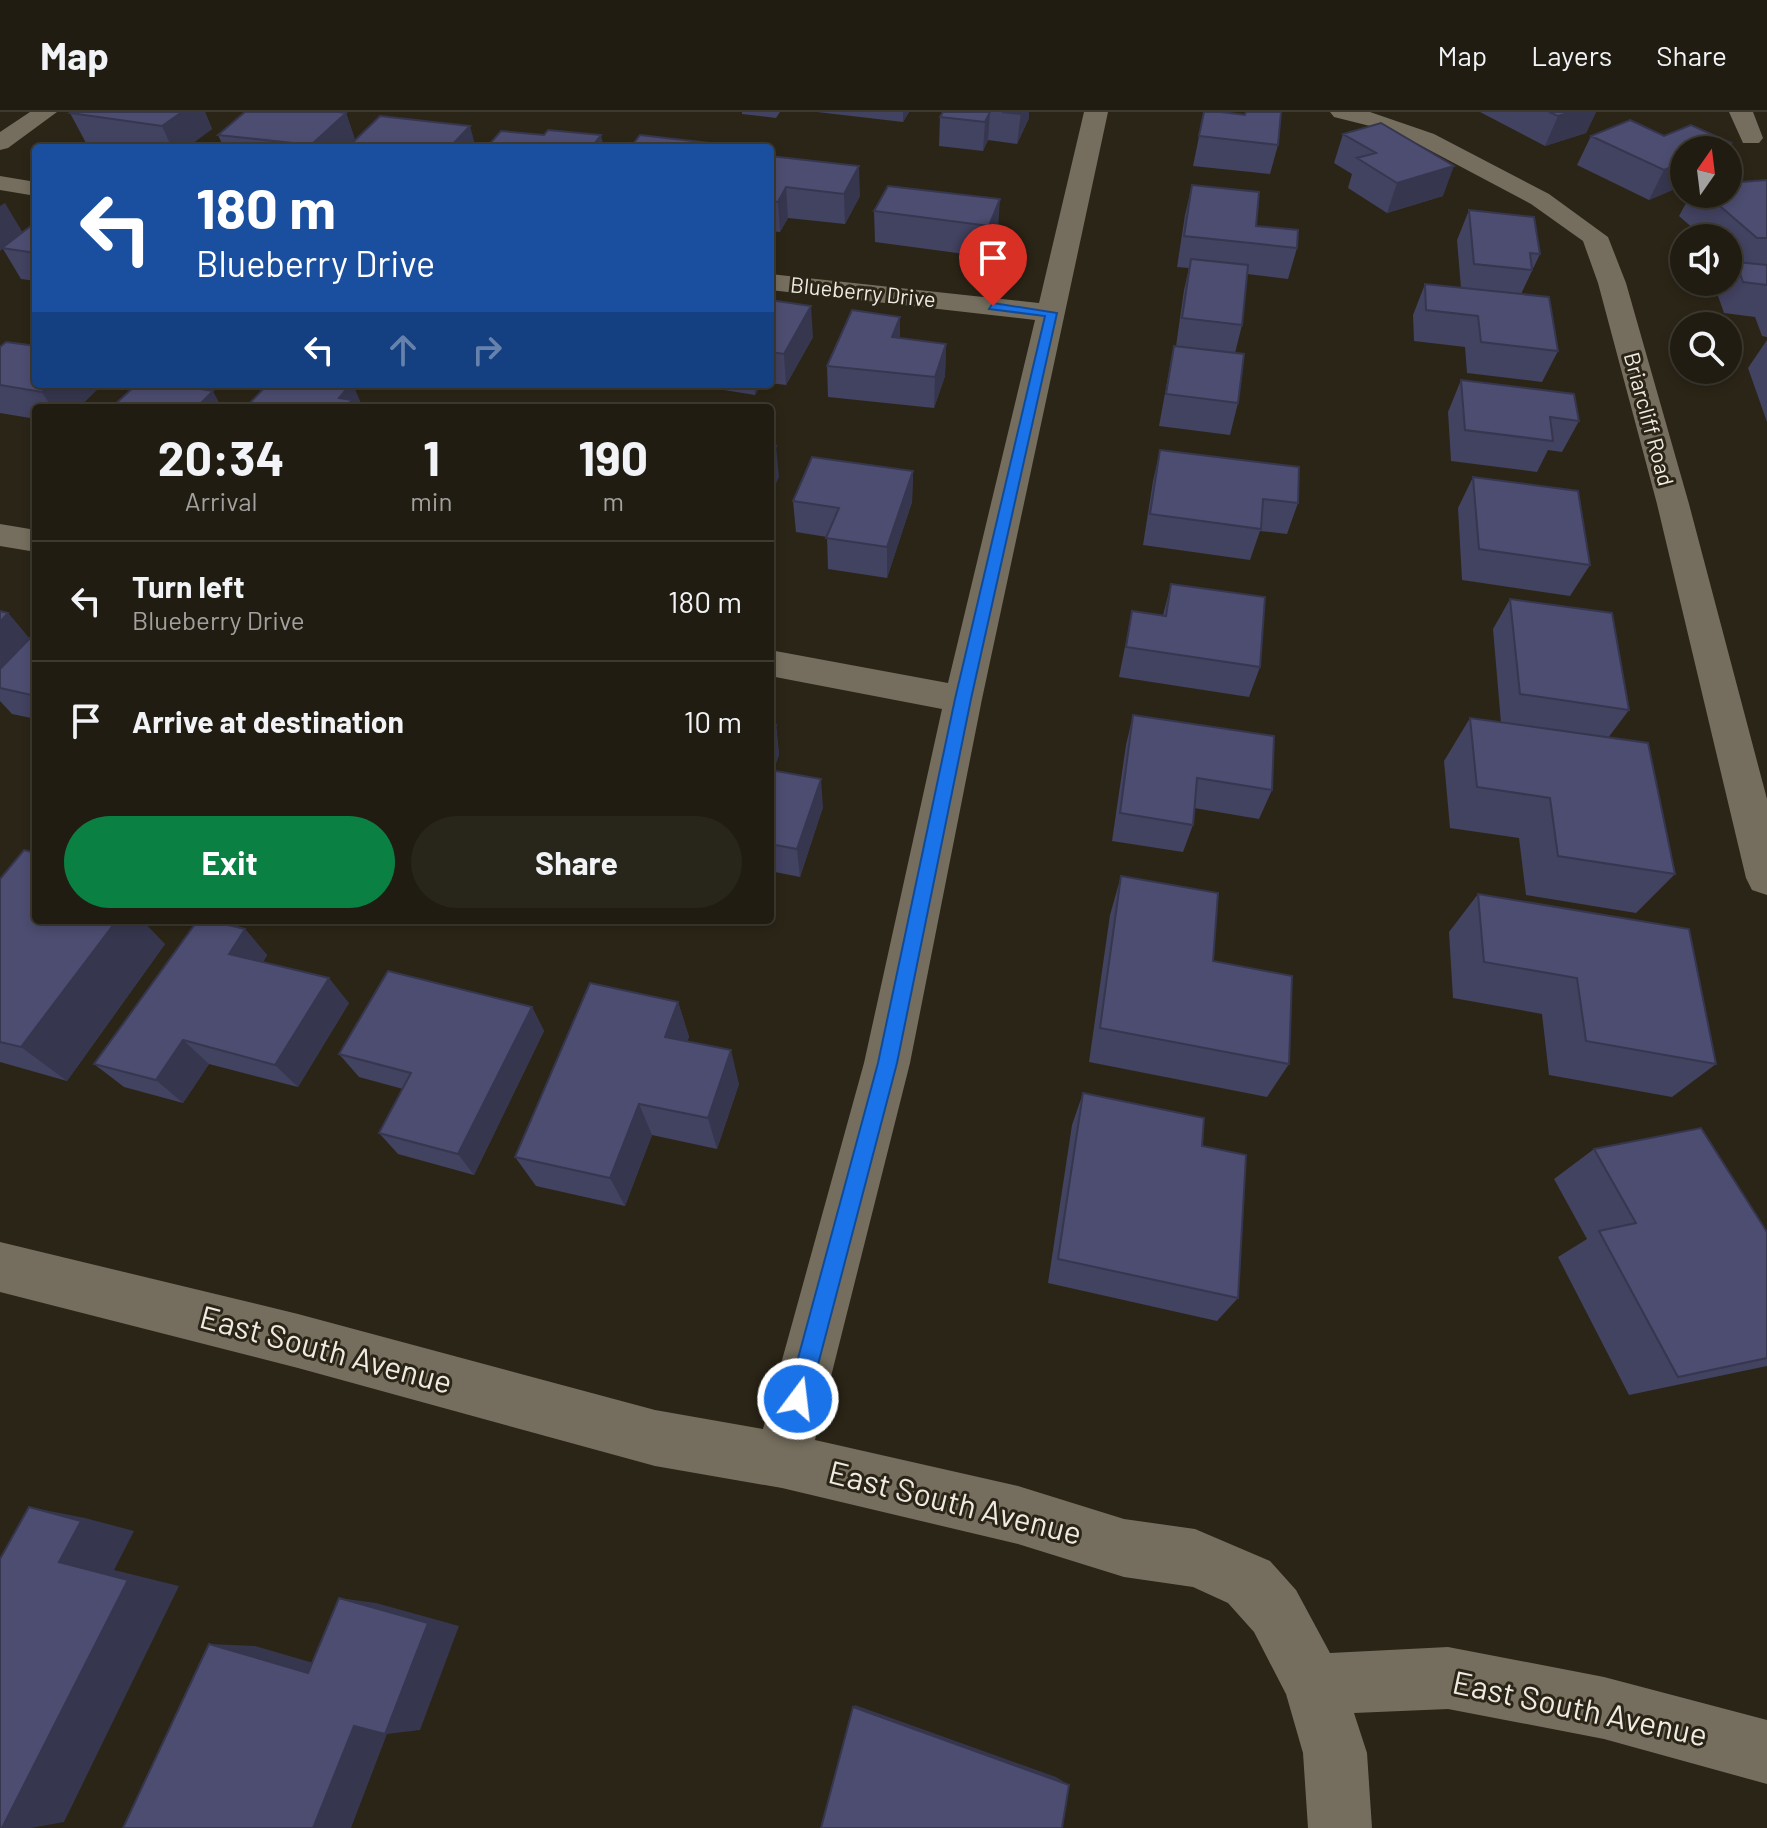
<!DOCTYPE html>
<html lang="en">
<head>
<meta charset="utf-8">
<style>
  :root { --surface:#201c11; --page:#28251a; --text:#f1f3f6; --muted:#a2a19f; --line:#3d3a31; --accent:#0b8043 }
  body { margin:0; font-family:Barlow,sans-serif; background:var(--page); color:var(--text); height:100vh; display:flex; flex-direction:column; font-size:30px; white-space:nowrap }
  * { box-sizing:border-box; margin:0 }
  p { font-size:26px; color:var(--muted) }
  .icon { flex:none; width:44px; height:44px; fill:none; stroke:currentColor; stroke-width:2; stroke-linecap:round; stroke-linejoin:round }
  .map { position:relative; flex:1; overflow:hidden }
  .panel { position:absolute; left:32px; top:292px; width:742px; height:520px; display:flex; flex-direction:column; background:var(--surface); border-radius:8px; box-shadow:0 4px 12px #0003,0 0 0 2px var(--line) }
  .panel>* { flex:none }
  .top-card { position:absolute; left:32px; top:32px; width:742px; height:244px; border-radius:8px; box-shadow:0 4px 12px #0003,0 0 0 2px var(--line); background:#1a4fa0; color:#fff; overflow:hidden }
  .needle { width:52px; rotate:14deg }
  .fabs { position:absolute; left:1670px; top:24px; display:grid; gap:16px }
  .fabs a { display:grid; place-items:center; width:72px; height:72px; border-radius:50%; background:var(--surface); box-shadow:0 4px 12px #0003,0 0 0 2px var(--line); font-size:40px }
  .pin { position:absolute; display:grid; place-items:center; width:68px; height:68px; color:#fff; margin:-82px -34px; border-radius:50% 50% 50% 0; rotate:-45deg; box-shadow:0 0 8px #0007 }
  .pin .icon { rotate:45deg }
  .me { position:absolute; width:88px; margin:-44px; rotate:15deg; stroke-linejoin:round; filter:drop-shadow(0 0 6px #0008) }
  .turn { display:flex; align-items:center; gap:28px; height:168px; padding:0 32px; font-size:36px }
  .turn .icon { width:104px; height:104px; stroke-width:2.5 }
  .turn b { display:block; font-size:56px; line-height:68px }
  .lanes { display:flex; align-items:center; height:76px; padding:0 32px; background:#0003; justify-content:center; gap:40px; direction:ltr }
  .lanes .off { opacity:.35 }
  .eta { display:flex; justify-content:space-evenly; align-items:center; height:136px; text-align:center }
  .eta b { font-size:48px; font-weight:700; line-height:56px }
  .cta { display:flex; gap:16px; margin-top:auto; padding:16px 32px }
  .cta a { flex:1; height:92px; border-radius:48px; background:var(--accent); color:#fff; font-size:32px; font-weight:700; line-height:92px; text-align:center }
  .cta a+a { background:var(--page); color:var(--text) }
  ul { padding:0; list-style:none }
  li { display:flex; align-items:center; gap:24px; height:120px; padding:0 32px; border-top:2px solid var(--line) }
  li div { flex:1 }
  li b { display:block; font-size:30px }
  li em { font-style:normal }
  header { display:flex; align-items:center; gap:48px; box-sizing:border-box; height:112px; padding:0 40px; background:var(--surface); border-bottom:2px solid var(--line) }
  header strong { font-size:38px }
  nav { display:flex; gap:44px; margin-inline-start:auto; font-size:28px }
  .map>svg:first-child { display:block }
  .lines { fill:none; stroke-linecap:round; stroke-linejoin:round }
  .street { fill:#756e5e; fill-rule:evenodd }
  .wall { fill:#424261 }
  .shaded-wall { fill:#36364f }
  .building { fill:#4d4d71; stroke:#36364f; stroke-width:2 }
  .route { fill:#1a73e8; stroke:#114b97; stroke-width:2 }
  .labels { text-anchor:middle; stroke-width:6; stroke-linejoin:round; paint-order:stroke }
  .far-street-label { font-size:22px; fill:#efebe2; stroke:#2b2517 }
  .near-street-label { font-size:32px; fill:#efebe2; stroke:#2b2517 }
</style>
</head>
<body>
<header>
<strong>Map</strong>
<nav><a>Map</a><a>Layers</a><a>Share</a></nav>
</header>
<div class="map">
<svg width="1767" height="1716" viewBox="0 0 1767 1716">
  <rect width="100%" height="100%" fill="#2b2517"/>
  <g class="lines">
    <!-- street -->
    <path class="street" d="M30,0H57L8,36L0,38V20Z
      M1084,0H1108L982,587L910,951L815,1328L1018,1374L1124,1407L1195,1417L1270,1449L1296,1478L1330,1541L1448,1535L1604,1565L1767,1608V1672L1604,1627L1448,1597L1354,1601L1367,1641L1372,1716H1308L1303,1641L1286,1582L1254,1520L1228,1491L1193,1475L1124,1465L1018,1432L782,1376L655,1354L298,1256L0,1180V1130L298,1202L655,1298L763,1317L864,951L942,597L770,564V538L948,571L1035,208L770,178V162L1039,191Z
      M1330,0H1370L1434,22L1549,82L1608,125L1626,171L1689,392L1767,687V783L1752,778L1746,766L1657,392L1598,171L1583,129L1531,92L1418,32L1382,17L1334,5Z
      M1729,0H1753L1763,26L1759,31H1743Z
      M0,64L36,70V84L0,78Z
      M0,412L36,418V440L0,434Z"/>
  </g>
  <!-- wall -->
  <path class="wall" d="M72,0H205L212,17L186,36H122L86,31L70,1Z
    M742,0H780L776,6L742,2Z
    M817,0H909L903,10Z
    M943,0H1029V6L1017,32L988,28L983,39L939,34L940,5Z
    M1204,0L1278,33L1270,62L1193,54Z
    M1480,0H1596L1586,21L1545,34Z
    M346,1L355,28L476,36H224L218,23Z
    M1381,11L1443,84L1387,101L1348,76L1352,62L1334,51L1343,22Z
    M1591,24H1664L1731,31L1727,38H1684V73L1649,88L1577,53Z
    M770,44L860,84L845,112L788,106L780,120L770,119Z
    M1767,68V225L1762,224L1755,205L1724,201L1717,181L1724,170H1728V163L1734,153L1728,148V126H1704L1679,104L1691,82H1728Z
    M1192,73L1256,114L1297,136L1288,167L1247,162L1242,213L1235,241L1238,291L1230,323L1159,314L1168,265L1174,234H1176L1184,178L1189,156L1177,155L1185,103Z
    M888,74L998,118L987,145L875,130L874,99Z
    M1469,98L1540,142L1521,182L1558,239L1542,270L1467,261L1465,235L1414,229L1413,203L1425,172L1461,176L1457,128Z
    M36,110V169L21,167L3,137Z
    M770,188L813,225L786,273L770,271Z
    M900,205V226L946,232L945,264L934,296L828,285L827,254Z
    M1767,228V310L1748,256Z
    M0,235L103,272L78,296H36V307L0,301Z
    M1461,268L1579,309L1562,340L1548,338L1537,360L1451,349L1448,300Z
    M699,272H761L755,283L699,274Z
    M1160,338L1298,391L1287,422L1260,419L1250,448L1143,433L1153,369Z
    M913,359L912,390L887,466L828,457L827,425L796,420L793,389Z
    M1473,365L1590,453L1570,484L1462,468L1458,396Z
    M1171,472L1260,555L1249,585L1119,565L1132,499L1163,503Z
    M1510,487L1629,598L1608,626L1675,762L1636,801L1526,783L1519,726L1450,716L1444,649L1470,606L1501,611L1493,517Z
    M0,499L8,501L29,526L36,520V607L12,602L0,589Z
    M1133,603L1272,678L1259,707L1194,696L1193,713L1183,740L1112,729L1126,633Z
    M770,612L776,613L779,643L773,658L823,695L800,765L770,759Z
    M1121,764L1213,849L1289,952L1267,985L1089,950L1110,803Z
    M0,767L165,832L67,969L0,950Z
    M1478,782L1716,952L1672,985L1549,963L1542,902L1453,886L1449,820Z
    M245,817L267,843L263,850L349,891L298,975L209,952L183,991L124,975L94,952Z
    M678,890L689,925L687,929L739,972L717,1037L652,1023L625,1094L536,1074L515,1045Z
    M532,895L544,919L474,1063L398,1042L379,1021L403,977L359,965L339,942Z
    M1083,981L1202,1034L1238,1186L1217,1209L1048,1171L1072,1013Z
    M1594,1037L1767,1120V1254L1629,1283L1558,1145L1587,1127L1554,1067Z"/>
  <!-- shaded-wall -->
  <path class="shaded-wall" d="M182,0H205L212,17L186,36H172L162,14Z
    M903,0H909L903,10Z
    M990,0L988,28L983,39L985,10Z
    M1021,0H1029V6L1017,32Z
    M1571,0H1596L1586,21L1545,34L1558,4Z
    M346,1L356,30L349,36H312L311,33Z
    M470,14L476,36H449Z
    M601,23L604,36H591Z
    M1731,31L1727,38H1713Z
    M1684,50V73L1649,88L1664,58Z
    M859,54L860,84L845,112L844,82Z
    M1454,54L1443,84L1387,101L1397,71Z
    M786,75L788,106L780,120L778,90Z
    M1000,87L998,118L987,145L989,114Z
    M5,91L23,121L0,139V94Z
    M811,194L813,225L786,273L784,242Z
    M900,205V236L892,225Z
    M946,232L945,264L934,296L935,265Z
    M50,272H103L78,296H52L42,280Z
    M192,272H206L211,281L213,279L222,296H196L188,275Z
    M351,272H353L363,296H343L339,286Z
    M754,272H761L755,283Z
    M776,334L779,365L770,384V346Z
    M913,359L912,390L887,466V435Z
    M8,501L33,531L0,570V510Z
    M776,613L779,643L770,667V629Z
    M821,667L823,695L800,765L797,737Z
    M117,808H142L165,832L67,969L21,935Z
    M245,817L267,843L252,867L229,842Z
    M329,866L349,891L298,975L275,953Z
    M678,890L689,925L677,958L665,925Z
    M532,895L544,919L474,1063L458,1042Z
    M183,928L209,952L183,991L156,968Z
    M731,938L739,972L717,1037L708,1006Z
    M639,992L652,1023L625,1094L610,1066Z
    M29,1395L85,1406L134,1419L114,1458L179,1474L64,1710L31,1716H2L59,1450Z
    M339,1486L376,1491L459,1514L420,1618L387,1622L351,1716H313Z
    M209,1532L255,1534L348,1561H308Z
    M855,1593L1056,1665L1069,1673L853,1595Z"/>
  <!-- building -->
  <path class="building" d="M72,0H182L162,14L70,1Z
    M245,0H339L346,1L311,33L218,23Z
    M943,0H990L985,10L940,5Z
    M1002,0H1021L1020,2Z
    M1204,0H1221L1245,3L1246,0H1281L1278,33L1199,24Z
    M1549,0H1571L1558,4Z
    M380,4L470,14L449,36L348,35Z
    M1630,8L1664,24L1691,13L1731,31L1713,38H1684V50L1664,58L1591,24Z
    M1381,11L1454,54L1397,71L1357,46L1376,41L1343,22Z
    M548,18L601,23L591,36H486L501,19L544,23Z
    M640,23L728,33L726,36H630Z
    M770,44L859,54L844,82L786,75L778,90L770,89Z
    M1767,68V126H1757L1706,82H1728V71Z
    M1192,73L1259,80L1256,114L1298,118L1297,136L1184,124Z
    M888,74L1000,87L989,114L874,99Z
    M1469,98L1534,105L1540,142L1530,141L1532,158L1474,152Z
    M36,110V141L2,136Z
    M1191,147L1248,153L1242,213L1182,206Z
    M1736,150L1767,153V173L1743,170Z
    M1425,172L1549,185L1558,239L1481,230L1478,204L1426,198Z
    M770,188L811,194L784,242L770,240Z
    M852,198L900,205L892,225L946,232L935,265L827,254Z
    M6,230L36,234V272H50L42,280L0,273V235Z
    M1174,234L1244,242L1238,291L1166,282Z
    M1461,268L1574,282L1579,309L1550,305L1553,329L1465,318Z
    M137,272H192L188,275L213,279L196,296H111Z
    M268,272H351L339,286L352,288L345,296H245Z
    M770,333L776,334L770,346Z
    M1160,338L1299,355L1298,391L1263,387L1261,417L1150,402Z
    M812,345L913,359L887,435L826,426L839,396L793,389Z
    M1473,365L1578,379L1590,453L1479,437Z
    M1171,472L1265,485L1260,555L1126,535L1132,499L1166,504Z
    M1510,487L1612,501L1629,598L1520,582Z
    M0,499L8,501L0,510Z
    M36,520V584L0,576V557Z
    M1133,603L1274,624L1272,678L1197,666L1193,713L1120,701Z
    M1470,606L1648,631L1675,762L1558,744L1550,686L1477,675Z
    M770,612L776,613L770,629Z
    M770,658L821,667L797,737L770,732Z
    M24,738L36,741V808H117L21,935L0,930V767Z
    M1121,764L1218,781L1213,849L1292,864L1289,952L1100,916Z
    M1478,782L1689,817L1716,952L1586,929L1577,866L1484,850Z
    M198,808H207L245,817L229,842L329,866L275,953L183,928L156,968L94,952Z
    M388,859L532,895L458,1042L379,1021L411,961L339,942Z
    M590,871L678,890L665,925L731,938L708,1006L639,992L610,1066L515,1045Z
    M1083,981L1204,1006L1202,1034L1246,1043L1238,1186L1058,1147Z
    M1701,1016L1767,1120V1246L1678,1265L1599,1119L1636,1111L1594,1037Z
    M29,1395L81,1409L59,1450L128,1468L2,1716H0V1447Z
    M339,1486L428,1511L385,1622L354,1614L313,1716H123L209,1532L308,1561Z
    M853,1595L1069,1673L1062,1716H821Z"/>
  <!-- route -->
  <path class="route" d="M993,191L1057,201L971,587L897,951L809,1287L806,1295L798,1298L790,1295L787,1287L878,951L955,587L1045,204L989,197Z"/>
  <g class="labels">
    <!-- far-street labels -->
    <g class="far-street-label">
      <text transform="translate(863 180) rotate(6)" y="8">Blueberry Drive</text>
      <text transform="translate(1649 307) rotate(75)" y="8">Briarcliff Road</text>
    </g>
    <!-- near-street labels -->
    <g class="near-street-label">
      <text transform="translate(326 1238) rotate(15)" y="11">East South Avenue</text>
      <text transform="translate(955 1391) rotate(14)" y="11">East South Avenue</text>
      <text transform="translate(1580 1597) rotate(12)" y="11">East South Avenue</text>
    </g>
  </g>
</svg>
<div class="fabs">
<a><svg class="needle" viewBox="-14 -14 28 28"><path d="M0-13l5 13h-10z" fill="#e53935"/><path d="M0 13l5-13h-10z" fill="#a2a19f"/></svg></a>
<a><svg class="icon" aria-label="sound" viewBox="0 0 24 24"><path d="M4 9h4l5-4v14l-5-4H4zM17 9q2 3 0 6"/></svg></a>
<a><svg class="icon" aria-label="search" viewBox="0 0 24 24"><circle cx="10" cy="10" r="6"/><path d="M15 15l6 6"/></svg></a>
</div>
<div class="pin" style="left:993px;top:194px;background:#d93025"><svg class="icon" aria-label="arrive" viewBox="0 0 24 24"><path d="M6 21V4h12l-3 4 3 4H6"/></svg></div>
<svg class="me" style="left:798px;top:1287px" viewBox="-20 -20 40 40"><circle r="17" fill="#1a73e8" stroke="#fff" stroke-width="3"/><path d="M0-11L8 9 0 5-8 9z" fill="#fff"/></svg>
<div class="top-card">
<div class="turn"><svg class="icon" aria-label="left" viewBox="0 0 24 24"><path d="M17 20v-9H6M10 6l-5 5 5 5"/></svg><div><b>180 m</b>Blueberry Drive</div></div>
<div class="lanes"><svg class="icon" aria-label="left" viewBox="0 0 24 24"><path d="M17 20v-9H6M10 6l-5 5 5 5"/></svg><svg class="icon off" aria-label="ahead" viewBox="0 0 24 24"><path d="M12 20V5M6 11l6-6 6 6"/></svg><svg class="icon off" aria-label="right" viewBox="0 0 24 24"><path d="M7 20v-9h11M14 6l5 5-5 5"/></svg></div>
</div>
<section class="panel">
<div class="eta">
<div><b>20:34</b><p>Arrival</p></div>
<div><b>1</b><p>min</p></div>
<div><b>190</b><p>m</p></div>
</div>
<ul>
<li><svg class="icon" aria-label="left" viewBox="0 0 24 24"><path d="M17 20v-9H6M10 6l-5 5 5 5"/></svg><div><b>Turn left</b><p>Blueberry Drive</p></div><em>180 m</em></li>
<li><svg class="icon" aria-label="arrive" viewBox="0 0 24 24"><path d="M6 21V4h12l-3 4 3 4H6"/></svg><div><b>Arrive at destination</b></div><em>10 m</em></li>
</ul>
<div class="cta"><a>Exit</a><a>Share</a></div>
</section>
</div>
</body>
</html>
